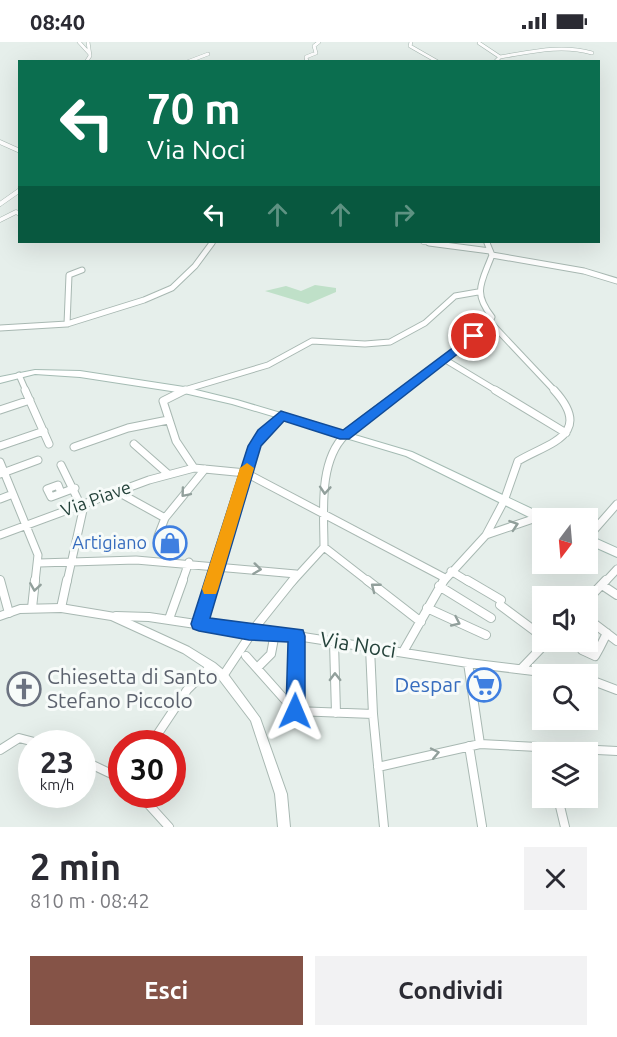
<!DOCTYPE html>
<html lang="it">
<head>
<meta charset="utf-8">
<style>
  :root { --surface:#fff; --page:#f2f2f3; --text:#2b2b33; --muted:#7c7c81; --accent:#855347 }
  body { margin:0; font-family:Ubuntu,sans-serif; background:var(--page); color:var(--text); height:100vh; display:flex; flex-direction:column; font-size:22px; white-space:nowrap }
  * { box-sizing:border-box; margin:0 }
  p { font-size:20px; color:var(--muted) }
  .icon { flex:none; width:33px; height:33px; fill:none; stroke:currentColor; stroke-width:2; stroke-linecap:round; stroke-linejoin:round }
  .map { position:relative; height:785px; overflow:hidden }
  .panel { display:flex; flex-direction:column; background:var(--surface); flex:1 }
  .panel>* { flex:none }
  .banner { position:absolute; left:18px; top:18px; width:582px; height:183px; border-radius:0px; box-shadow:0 6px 24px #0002; background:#0b6e4f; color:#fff; overflow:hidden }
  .needle { width:39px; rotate:196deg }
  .controls { position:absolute; left:532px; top:466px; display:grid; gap:12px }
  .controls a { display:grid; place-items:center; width:66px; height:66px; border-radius:0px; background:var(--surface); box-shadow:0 6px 24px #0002; font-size:30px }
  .speed { position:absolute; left:18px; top:688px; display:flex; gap:12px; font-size:30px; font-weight:700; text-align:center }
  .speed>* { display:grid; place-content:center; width:78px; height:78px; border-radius:50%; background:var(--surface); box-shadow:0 6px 24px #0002; line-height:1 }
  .speed small { font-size:15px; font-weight:400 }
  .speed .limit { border:9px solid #d22; background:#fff; color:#111 }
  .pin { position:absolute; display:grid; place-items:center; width:51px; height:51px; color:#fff; margin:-26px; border:3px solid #fff; border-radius:50%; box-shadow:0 2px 6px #0007 }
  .me { position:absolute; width:66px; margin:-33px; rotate:1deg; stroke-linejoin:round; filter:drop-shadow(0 0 4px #0008) }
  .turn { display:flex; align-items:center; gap:21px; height:126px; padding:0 30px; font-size:27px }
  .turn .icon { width:78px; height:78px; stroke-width:2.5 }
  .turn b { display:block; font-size:42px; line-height:51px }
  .lanes { display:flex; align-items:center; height:57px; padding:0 30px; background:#0003; justify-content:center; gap:30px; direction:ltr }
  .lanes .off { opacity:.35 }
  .round { display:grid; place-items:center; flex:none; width:63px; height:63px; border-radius:0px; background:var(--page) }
  .overview { display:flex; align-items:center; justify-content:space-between; height:102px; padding:0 30px }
  h1 { font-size:36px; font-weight:600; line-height:45px }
  .button { display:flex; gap:12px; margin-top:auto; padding:12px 30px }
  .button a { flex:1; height:69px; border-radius:0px; background:var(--accent); color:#fff; font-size:24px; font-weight:600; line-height:69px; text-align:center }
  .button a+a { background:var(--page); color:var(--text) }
  .status { display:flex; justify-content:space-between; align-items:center; height:42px; padding:0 30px; background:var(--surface); direction:ltr }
  .status svg { height:16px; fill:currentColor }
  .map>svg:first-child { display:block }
  .green { fill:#bfe0c8 }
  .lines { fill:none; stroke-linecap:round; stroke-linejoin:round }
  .minor-far4-casing { stroke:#a8b8b2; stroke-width:4 }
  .minor-far3-casing { stroke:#a8b8b2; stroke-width:5 }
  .minor-far2-casing { stroke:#a8b8b2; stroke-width:7 }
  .minor-far1-casing { stroke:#a8b8b2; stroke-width:9 }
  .minor-casing { stroke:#a8b8b2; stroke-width:10 }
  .tertiary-casing { stroke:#a8b8b2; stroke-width:2 }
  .secondary-casing { stroke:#a4bbb3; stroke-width:2 }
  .minor-far4 { stroke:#fff; stroke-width:3 }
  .minor-far3 { stroke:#fff; stroke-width:4 }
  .minor-far2 { stroke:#fff; stroke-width:5 }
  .minor-far1 { stroke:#fff; stroke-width:7 }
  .minor { stroke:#fff; stroke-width:8 }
  .tertiary { fill:#fff; fill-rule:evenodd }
  .secondary { fill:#fff; fill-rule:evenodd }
  .oneway { stroke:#92a09c }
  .route { fill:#1a73e8; stroke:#114b97; stroke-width:1.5 }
  .slow { fill:#f59e0b }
  .labels { text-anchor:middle; stroke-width:6; stroke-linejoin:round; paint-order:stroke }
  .street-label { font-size:18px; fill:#24423a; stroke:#f7fbf9 }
  .shop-label { font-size:18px; fill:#366cbe; stroke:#f7fbf9; text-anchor:end }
  .near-street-label { font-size:21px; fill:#24423a; stroke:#f7fbf9 }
  .near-worship-label { font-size:21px; fill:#5b616d; stroke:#f7fbf9; text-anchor:start }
  .near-shop-label { font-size:21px; fill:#366cbe; stroke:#f7fbf9; text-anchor:end }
</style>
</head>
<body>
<div class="status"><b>08:40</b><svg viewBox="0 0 49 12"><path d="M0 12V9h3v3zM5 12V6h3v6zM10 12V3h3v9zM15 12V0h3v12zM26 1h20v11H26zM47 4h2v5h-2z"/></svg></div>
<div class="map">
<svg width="617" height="785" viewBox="0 0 617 785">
  <rect width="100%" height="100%" fill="#e6efeb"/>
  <!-- green -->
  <path class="green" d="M315,243L336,246V250L308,262L265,249L286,244L301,249Z"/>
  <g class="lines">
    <!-- minor-far4 casing -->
    <g class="minor-far4-casing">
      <path id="minor-far4" d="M79,0L89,11
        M411,0L410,4L438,20
        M479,1L500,15
        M86,20L90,14L88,0
        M187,20L208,12
        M307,20L306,15L316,11L314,4L319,0
        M495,20L500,15C531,10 561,2 592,11"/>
    </g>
    <!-- minor-far3 casing -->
    <g class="minor-far3-casing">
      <path id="minor-far3" d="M0,100L20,109
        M0,162L20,148
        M0,178L16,170L20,172
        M423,200L440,202
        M487,200L488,202
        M211,202L213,200"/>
    </g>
    <!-- minor-far2 casing -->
    <g class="minor-far2-casing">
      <path id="minor-far2" d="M429,201L490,209
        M492,213L584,229L617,239
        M490,280L555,349
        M67,282L69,233L82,228
        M0,286L67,282L144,258L172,246L195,224L212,201
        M444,317L497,349
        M19,333L26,349
        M181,349L268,323L312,299L365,302L390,300L425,281L455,254L478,250
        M402,349L489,282L492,275C472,250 482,240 492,213L487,201"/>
    </g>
    <!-- minor-far1 casing -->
    <g class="minor-far1-casing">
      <path id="minor-far1" d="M25,348L49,402
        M185,348L163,359L176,399L194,426
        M495,348L566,391
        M0,368L30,358
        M134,402L168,432
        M0,404L44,389
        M74,405L128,386L168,378
        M0,420L38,513L35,540
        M61,423L83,468L67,540
        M0,432L38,418
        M118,450L165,476
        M61,451L58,443L47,447L51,455L75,446
        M0,457L13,452
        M539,475L486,493L504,459L518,419C548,401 595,393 554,348
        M0,493L149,438L194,426L246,431L445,536
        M158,494L165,476L205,427
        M588,495L617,462
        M324,505L369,540
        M39,521L136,518L296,532
        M451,529L469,540
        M182,540L189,520
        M212,540L254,404L281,373
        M292,540L324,505C324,471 318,420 345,393C362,376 385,363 404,348
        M443,540L486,493
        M605,540L617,527"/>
    </g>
    <!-- minor casing -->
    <g class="minor-casing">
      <path id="minor" d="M0,538L9,571
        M367,538L421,580
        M467,538L501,558
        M602,543L617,553
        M439,544L491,576
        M588,557L606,538
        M500,563L543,595
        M32,566L35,538
        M61,566L67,538
        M427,566L486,593
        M116,574L149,575L249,590L297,594L468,621L567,633
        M169,577L183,538
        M588,577L617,599
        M199,582L213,538
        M334,600L336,671
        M585,602L600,605L595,614L582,608Z
        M600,605L607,591
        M370,606L373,672L384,785
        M403,610L444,538
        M246,614L295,669
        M468,621L480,702
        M257,626L271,612L275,591
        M522,626L547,600
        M223,634L257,583L293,538
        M588,637L617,648
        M295,669L373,672
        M295,669L297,594
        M151,702L187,648L211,624
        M469,704L482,784
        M0,708L19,696L42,702
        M82,718L122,737
        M378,725L480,702L617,709
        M140,753L169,785
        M558,756L565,785"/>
    </g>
    <!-- tertiary casing -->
    <g class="tertiary-casing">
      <path id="tertiary" d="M61,562L115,571L189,605L215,621L227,631L260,676L287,752L290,785H278L275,752L251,679L219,637L207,627L183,611L111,578L61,570L20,571L0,578V570L20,563Z"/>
    </g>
    <!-- secondary casing -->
    <g class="secondary-casing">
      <path id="secondary" d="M35,328L80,329L184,345L237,358L412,410L547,474L548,477H543V481L539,480L406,414L232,362L184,351L80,335L35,332L0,341V335Z
        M588,493L617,506V515L588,502Z"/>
    </g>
    <!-- minor-far4 -->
    <use href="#minor-far4" class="minor-far4"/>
    <!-- minor-far3 -->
    <use href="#minor-far3" class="minor-far3"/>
    <!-- minor-far2 -->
    <use href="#minor-far2" class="minor-far2"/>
    <!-- minor-far1 -->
    <use href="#minor-far1" class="minor-far1"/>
    <!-- minor -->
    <use href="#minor" class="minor"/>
    <!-- tertiary -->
    <use href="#tertiary" class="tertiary"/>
    <!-- secondary -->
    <use href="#secondary" class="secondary"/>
  </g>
  <!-- one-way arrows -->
  <defs><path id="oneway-chevron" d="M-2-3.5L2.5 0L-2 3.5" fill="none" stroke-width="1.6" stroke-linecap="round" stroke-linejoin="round" transform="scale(1.5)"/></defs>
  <g class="oneway">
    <use href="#oneway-chevron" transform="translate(325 448) rotate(94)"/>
    <use href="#oneway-chevron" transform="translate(185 451) rotate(130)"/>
    <use href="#oneway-chevron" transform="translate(514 483) rotate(-19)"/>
    <use href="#oneway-chevron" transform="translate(257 527) rotate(7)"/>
    <use href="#oneway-chevron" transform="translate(35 545) rotate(99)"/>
    <use href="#oneway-chevron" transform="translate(375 545) rotate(-142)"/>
    <use href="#oneway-chevron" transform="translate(456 580) rotate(25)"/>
    <use href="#oneway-chevron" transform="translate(335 635) rotate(-91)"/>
    <use href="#oneway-chevron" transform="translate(435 711) rotate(-12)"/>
  </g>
  <!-- route -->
  <path class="route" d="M474,290L480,294L478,296L349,397H340L284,379L261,404L210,576L303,588L305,594V669L302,675L295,678L288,675L286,669L288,600L249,598L199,589L193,587L191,582L248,404L258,388L281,369L343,388Z"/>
  <!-- slow -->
  <path class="slow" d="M247,421L254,426L218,547L216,552H204L202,547L240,426Z"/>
  <!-- icons -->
  <defs>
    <g id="shop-ring" transform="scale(1.725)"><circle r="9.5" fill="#f7fbf9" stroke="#3f7fe0" stroke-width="1.5"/><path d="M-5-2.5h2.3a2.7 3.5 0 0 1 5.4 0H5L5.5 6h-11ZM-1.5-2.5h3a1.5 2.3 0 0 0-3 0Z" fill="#3f7fe0"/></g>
    <g id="supermarket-ring" transform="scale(1.725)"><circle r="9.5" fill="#f7fbf9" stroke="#3f7fe0" stroke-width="1.5"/><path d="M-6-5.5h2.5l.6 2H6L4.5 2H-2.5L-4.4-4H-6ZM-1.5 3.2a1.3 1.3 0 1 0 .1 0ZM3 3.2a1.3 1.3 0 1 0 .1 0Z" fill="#3f7fe0"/></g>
    <g id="church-ring" transform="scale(1.725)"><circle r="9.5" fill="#f7fbf9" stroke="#6b7280" stroke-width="1.5"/><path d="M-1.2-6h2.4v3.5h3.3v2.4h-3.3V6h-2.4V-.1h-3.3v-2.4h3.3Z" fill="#6b7280"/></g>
  </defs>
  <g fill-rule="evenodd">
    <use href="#shop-ring" x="170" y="501"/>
    <use href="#supermarket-ring" x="484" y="643"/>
    <use href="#church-ring" x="24" y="647"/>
  </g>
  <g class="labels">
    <!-- street labels -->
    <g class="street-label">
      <text transform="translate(96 457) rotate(-20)" y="6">Via Piave</text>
    </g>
    <!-- shop labels -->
    <g class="shop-label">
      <text x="147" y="507">Artigiano</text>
    </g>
    <!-- near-street labels -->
    <g class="near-street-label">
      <text transform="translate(358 603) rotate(9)" y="7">Via Noci</text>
    </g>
    <!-- near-worship labels -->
    <g class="near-worship-label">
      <text x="47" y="642">Chiesetta di Santo<tspan x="47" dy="24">Stefano Piccolo</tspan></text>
    </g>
    <!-- near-shop labels -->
    <g class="near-shop-label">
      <text x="461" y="650">Despar</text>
    </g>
  </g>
</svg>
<div class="controls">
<a><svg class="needle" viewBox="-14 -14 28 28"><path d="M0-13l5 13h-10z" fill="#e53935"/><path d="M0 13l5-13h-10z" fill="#7c7c81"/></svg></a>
<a><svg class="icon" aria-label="sound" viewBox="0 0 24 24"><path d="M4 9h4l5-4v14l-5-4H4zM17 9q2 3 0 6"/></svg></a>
<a><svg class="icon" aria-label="search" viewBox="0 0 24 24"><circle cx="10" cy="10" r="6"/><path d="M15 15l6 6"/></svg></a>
<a><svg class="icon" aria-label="layers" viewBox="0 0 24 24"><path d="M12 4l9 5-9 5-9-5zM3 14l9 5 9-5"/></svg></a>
</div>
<div class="speed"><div>23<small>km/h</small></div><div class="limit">30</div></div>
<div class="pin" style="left:474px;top:294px;background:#d93025"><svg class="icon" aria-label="arrive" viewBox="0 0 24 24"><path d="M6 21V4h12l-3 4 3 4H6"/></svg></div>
<svg class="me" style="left:295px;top:669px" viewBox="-20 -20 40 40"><path d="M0-17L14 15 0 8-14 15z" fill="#1a73e8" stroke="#fff" stroke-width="4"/></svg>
<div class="banner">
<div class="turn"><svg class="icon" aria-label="left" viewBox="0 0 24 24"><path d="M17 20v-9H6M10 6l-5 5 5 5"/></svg><div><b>70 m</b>Via Noci</div></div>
<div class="lanes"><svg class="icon" aria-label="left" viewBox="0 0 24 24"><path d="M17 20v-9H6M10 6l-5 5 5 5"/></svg><svg class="icon off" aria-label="ahead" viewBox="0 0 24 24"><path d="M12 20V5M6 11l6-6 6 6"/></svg><svg class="icon off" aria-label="ahead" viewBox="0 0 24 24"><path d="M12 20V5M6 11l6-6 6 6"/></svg><svg class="icon off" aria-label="right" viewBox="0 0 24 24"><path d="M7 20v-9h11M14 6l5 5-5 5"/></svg></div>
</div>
</div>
<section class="panel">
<div class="overview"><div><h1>2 min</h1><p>810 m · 08:42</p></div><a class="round"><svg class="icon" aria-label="close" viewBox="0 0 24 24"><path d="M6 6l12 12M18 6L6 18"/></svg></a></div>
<div class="button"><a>Esci</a><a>Condividi</a></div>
</section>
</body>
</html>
